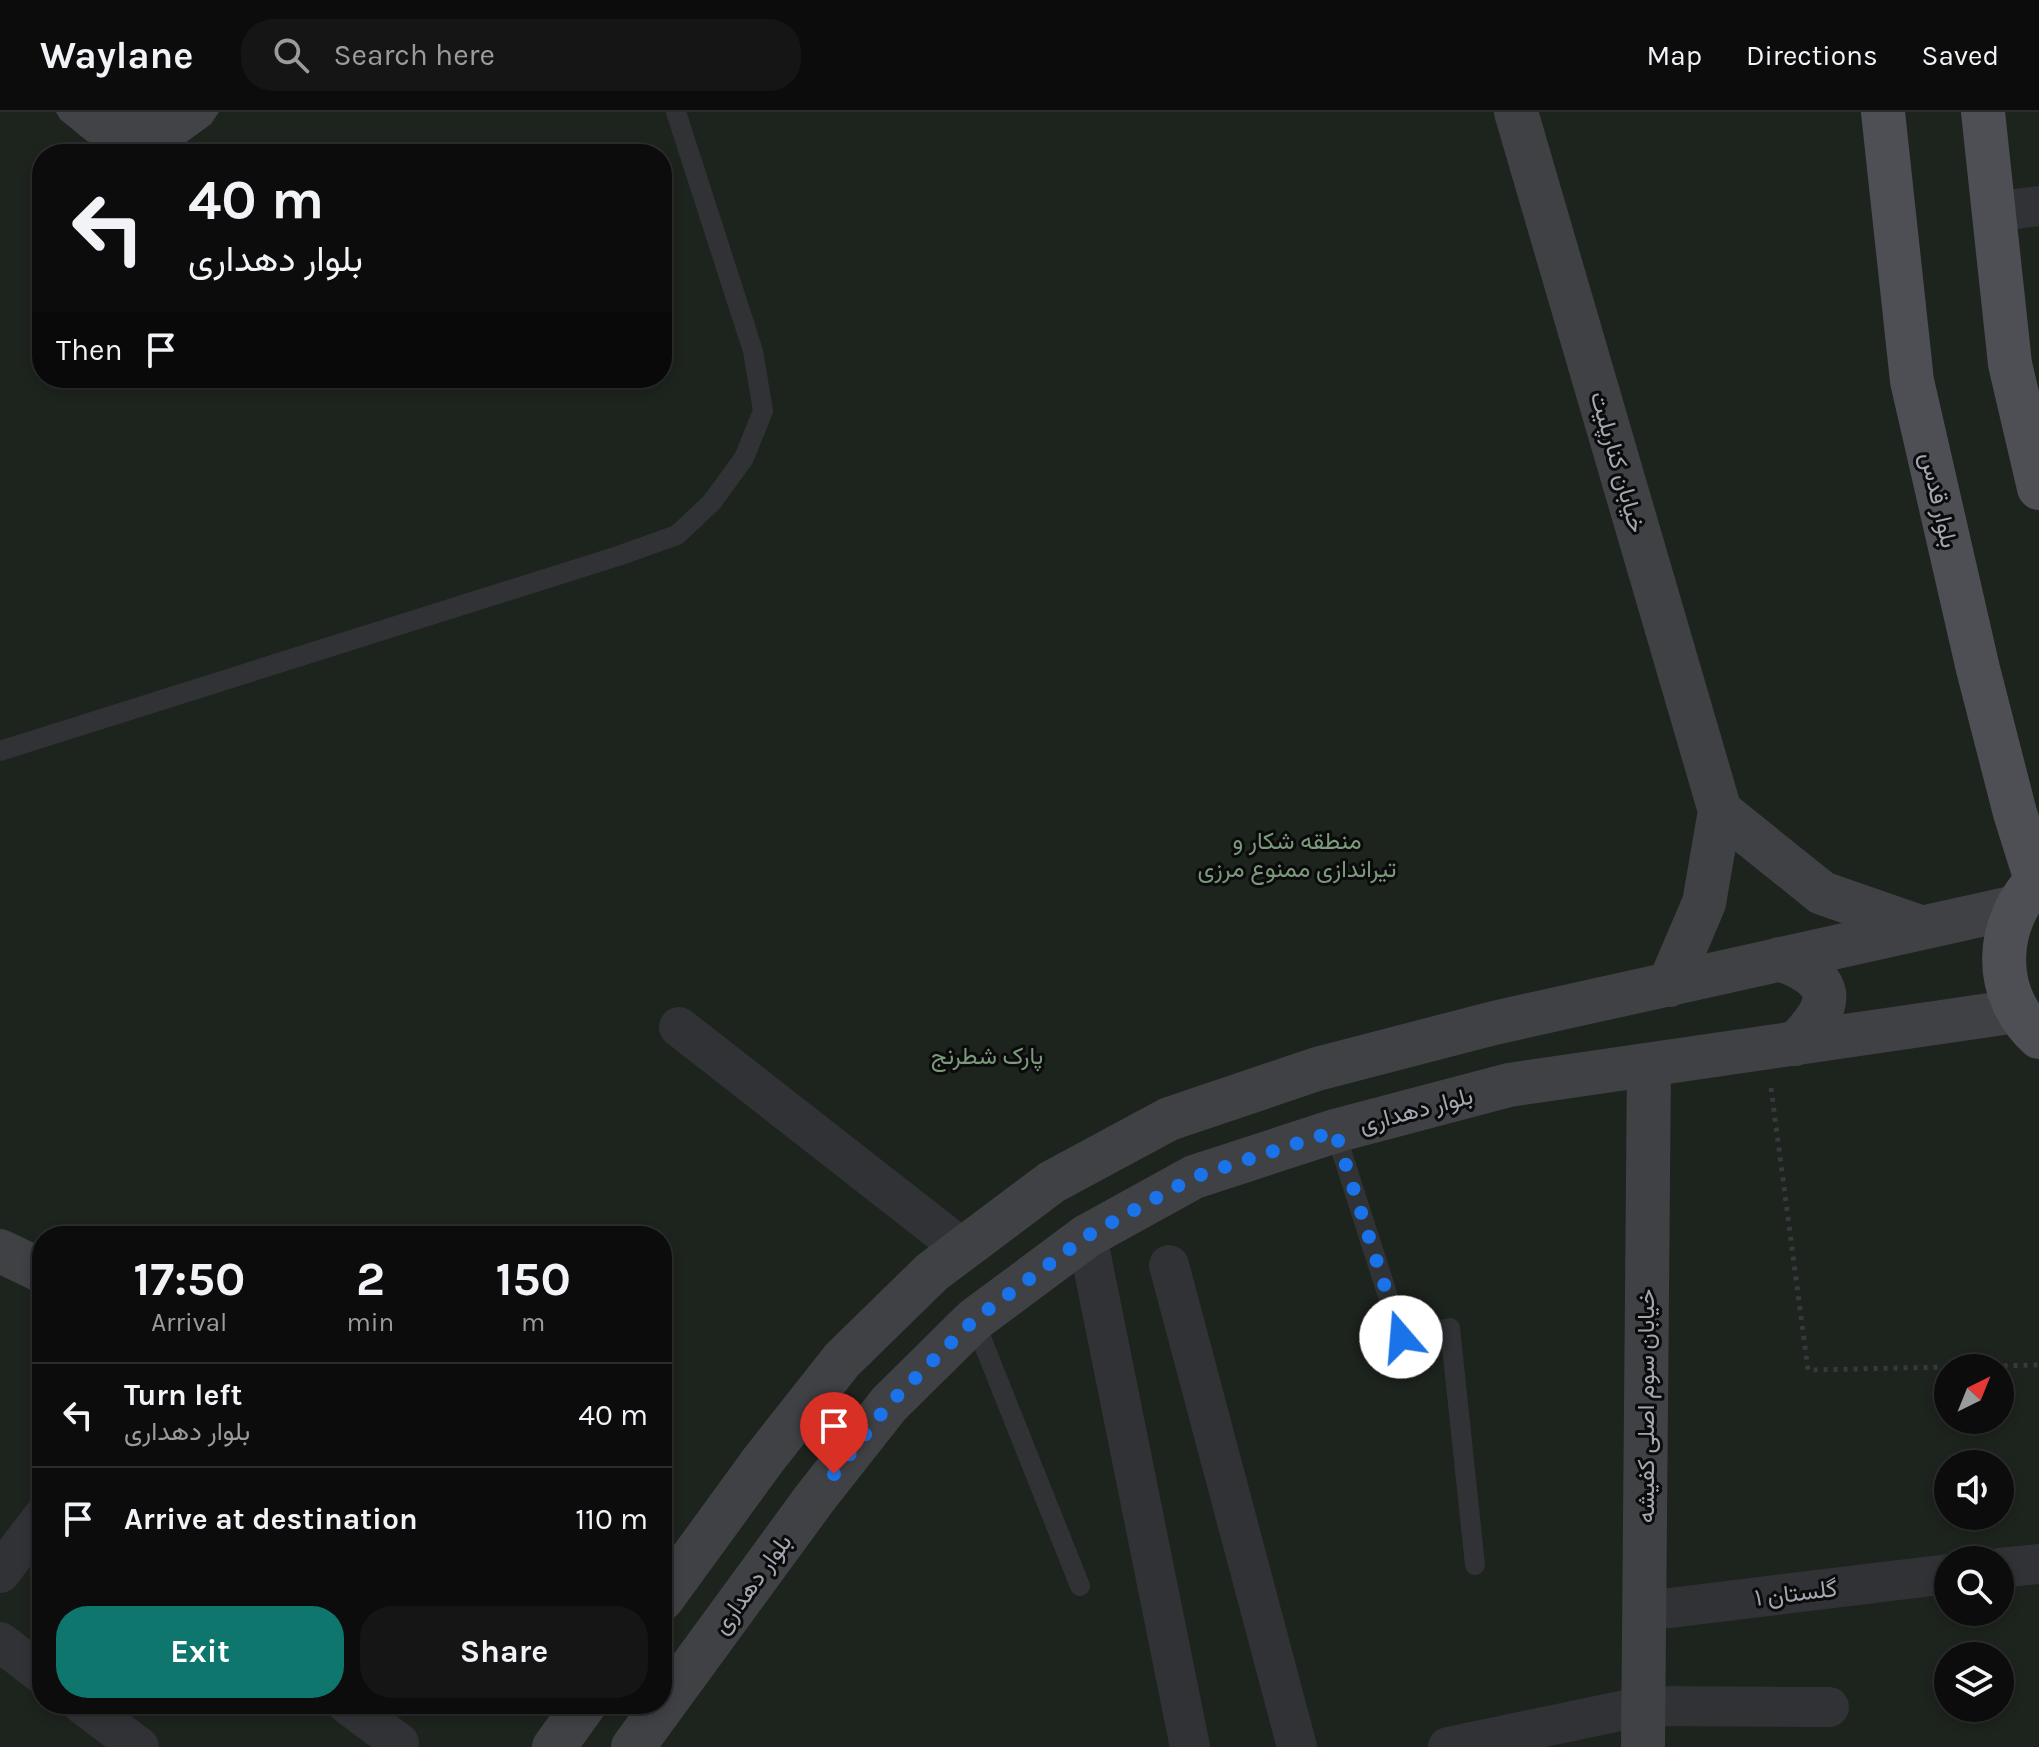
<!DOCTYPE html>
<html lang="en">
<head>
<meta charset="utf-8">
<style>
  :root { --surface:#0c0c0d; --page:#151516; --text:#f1f3f6; --muted:#9a9b9d; --line:#2c2c2e; --accent:#0f766e }
  body { margin:0; font-family:Karla,Vazirmatn,sans-serif; background:var(--page); color:var(--text); height:100vh; display:flex; flex-direction:column; font-size:30px; white-space:nowrap }
  * { box-sizing:border-box; margin:0 }
  p { font-size:26px; color:var(--muted) }
  .icon { flex:none; width:44px; height:44px; fill:none; stroke:currentColor; stroke-width:2; stroke-linecap:round; stroke-linejoin:round }
  .map { position:relative; flex:1; overflow:hidden }
  .drawer { position:absolute; left:32px; top:1114px; width:640px; height:488px; display:flex; flex-direction:column; background:var(--surface); border-radius:32px; box-shadow:0 4px 12px #0003,0 0 0 2px var(--line) }
  .drawer>* { flex:none }
  .hud { position:absolute; left:32px; top:32px; width:640px; height:244px; border-radius:32px; box-shadow:0 4px 12px #0003,0 0 0 2px var(--line); background:#0c0c0d; color:var(--text); overflow:hidden }
  .needle { width:52px; rotate:43deg }
  .fabs { position:absolute; left:1934px; top:1242px; display:grid; gap:16px }
  .fabs a { display:grid; place-items:center; width:80px; height:80px; border-radius:50%; background:var(--surface); box-shadow:0 4px 12px #0003,0 0 0 2px var(--line); font-size:40px }
  .pin { position:absolute; display:grid; place-items:center; width:68px; height:68px; color:#fff; margin:-82px -34px; border-radius:50% 50% 50% 0; rotate:-45deg; box-shadow:0 0 8px #0007 }
  .pin .icon { rotate:45deg }
  .me { position:absolute; width:88px; margin:-44px; rotate:342deg; stroke-linejoin:round; filter:drop-shadow(0 0 6px #0008) }
  .turn { display:flex; align-items:center; gap:28px; height:168px; padding:0 24px; font-size:36px }
  .turn .icon { width:104px; height:104px; stroke-width:2.5 }
  .turn b { display:block; font-size:56px; line-height:68px }
  .then { display:flex; align-items:center; height:76px; padding:0 24px; background:#0003; gap:16px; font-size:30px }
  .eta { display:flex; justify-content:space-evenly; align-items:center; height:136px; text-align:center }
  .eta b { font-size:48px; font-weight:700; line-height:56px }
  .button { display:flex; gap:16px; margin-top:auto; padding:16px 24px }
  .button a { flex:1; height:92px; border-radius:32px; background:var(--accent); color:#fff; font-size:32px; font-weight:700; line-height:92px; text-align:center }
  .button a+a { background:var(--page); color:var(--text) }
  ul { padding:0; list-style:none }
  li { display:flex; align-items:center; gap:24px; height:104px; padding:0 24px; border-top:2px solid var(--line) }
  li div { flex:1 }
  li b { display:block; font-size:30px }
  li em { font-style:normal }
  header { display:flex; align-items:center; gap:48px; box-sizing:border-box; height:112px; padding:0 40px; background:var(--surface); border-bottom:2px solid var(--line) }
  header strong { font-size:38px }
  nav { display:flex; gap:44px; margin-inline-start:auto; font-size:28px }
  .search { width:560px; height:72px; background:var(--page); display:flex; align-items:center; gap:20px; box-sizing:border-box; padding:0 28px; border-radius:32px; color:var(--muted); font-size:30px }
  .map>svg:first-child { display:block }
  .green { fill:#1d231d; fill-rule:evenodd }
  .building { fill:#414346 }
  .lines { fill:none; stroke-linecap:round; stroke-linejoin:round }
  .path { stroke:#37393c; stroke-width:5; stroke-dasharray:4 6; stroke-linecap:butt }
  .lane { stroke:#313236; stroke-width:20 }
  .street { stroke:#313236; stroke-width:40 }
  .secondary { stroke:#3f4145; stroke-width:44 }
  .primary { stroke:#4d4f54; stroke-width:44 }
  .route { stroke:#1a73e8; stroke-width:14; stroke-dasharray:0 25.2 }
  .labels { text-anchor:middle; stroke-width:6; stroke-linejoin:round; paint-order:stroke }
  .street-label { font-size:24px; fill:#a2a7b0; stroke:#0b0b0c }
  .park-label { font-size:24px; fill:#7b9a7b; stroke:#0b0b0c }
</style>
</head>
<body>
<header>
<strong>Waylane</strong>
<div class="search"><svg class="icon" aria-label="search" viewBox="0 0 24 24"><circle cx="10" cy="10" r="6"/><path d="M15 15l6 6"/></svg>Search here</div>
<nav><a>Map</a><a>Directions</a><a>Saved</a></nav>
</header>
<div class="map">
<svg width="2039" height="1635" viewBox="0 0 2039 1635">
  <rect width="100%" height="100%" fill="#101011"/>
  <!-- green -->
  <path class="green" d="M0,0H2039V1635H0ZM42,42H662V266H42ZM42,1124H662V1592H42ZM1948,1256H2000V1308H1948ZM1948,1352H2000V1404H1948ZM1948,1448H2000V1500H1948ZM1948,1544H2000V1596H1948Z"/>
  <!-- building -->
  <path class="building" d="M56,0H219L211,12L185,31L154,41H120L87,29L60,7Z"/>
  <g class="lines">
    <!-- path -->
    <path class="path" d="M1771,976L1808,1258L2039,1253"/>
    <!-- lane -->
    <path class="lane" d="M0,639L618,444L677,423L712,390L744,346L763,299L753,239L676,0
      M1335,1019L1401,1225L1450,1216L1475,1453
      M974,1208L1080,1474"/>
    <!-- street -->
    <path class="street" d="M1993,100L2039,94
      M679,915L963,1137
      M1087,1124L1190,1635
      M1169,1153L1297,1635
      M2000,1456L2039,1452
      M0,1461L42,1406
      M1645,1499L1948,1462
      M0,1530L42,1562
      M82,1592L139,1635
      M347,1592L399,1631
      M1448,1635L1644,1594L1829,1595"/>
    <!-- secondary -->
    <path class="secondary" d="M1516,0L1720,699L1704,791L1669,873
      M1720,699L1822,781L1920,815
      M1779,847C1837,867 1836,892 1795,932
      M0,1139L42,1159
      M662,1487L764,1347L842,1248L932,1160L1052,1070L1169,1007L1317,957L1494,911L2016,795
      M554,1635L585,1592
      M633,1635L815,1386L889,1292L974,1208L1087,1124L1194,1065L1335,1019L1509,973L2017,899
      M1643,1635L1649,953"/>
    <!-- primary -->
    <path class="primary" d="M1883,0L1912,269L1978,557L2015,701L2036,768
      M1983,0L2010,252L2039,376
      M2039,766C1994,811 1991,881 2039,925"/>
  </g>
  <g class="lines">
    <!-- route -->
    <path class="route" d="M834,1362L889,1292L974,1208L1087,1124L1194,1065L1335,1019L1401,1225"/>
  </g>
  <g class="labels">
    <!-- street labels -->
    <g class="street-label">
      <text transform="translate(1618 350) rotate(74)" y="8">خیابان کنارپلیت</text>
      <text transform="translate(1939 388) rotate(77)" y="8">بلوار قدس</text>
      <text transform="translate(1416 998) rotate(-15)" y="8">بلوار دهداری</text>
      <text transform="translate(1646 1294) rotate(-90)" y="8">خیابان سوم اصلی کفیشه</text>
      <text transform="translate(752 1472) rotate(-54)" y="8">بلوار دهداری</text>
      <text transform="translate(1796 1481) rotate(-7)" y="8">گلستان ۱</text>
    </g>
    <!-- park labels -->
    <g class="park-label">
      <text x="1297" y="737">منطقه شکار و<tspan x="1297" dy="28">تیراندازی ممنوع مرزی</tspan></text>
      <text x="987" y="952">پارک شطرنج</text>
    </g>
  </g>
</svg>
<div class="fabs">
<a><svg class="needle" viewBox="-14 -14 28 28"><path d="M0-13l5 13h-10z" fill="#e53935"/><path d="M0 13l5-13h-10z" fill="#9a9b9d"/></svg></a>
<a><svg class="icon" aria-label="sound" viewBox="0 0 24 24"><path d="M4 9h4l5-4v14l-5-4H4zM17 9q2 3 0 6"/></svg></a>
<a><svg class="icon" aria-label="search" viewBox="0 0 24 24"><circle cx="10" cy="10" r="6"/><path d="M15 15l6 6"/></svg></a>
<a><svg class="icon" aria-label="layers" viewBox="0 0 24 24"><path d="M12 4l9 5-9 5-9-5zM3 14l9 5 9-5"/></svg></a>
</div>
<div class="pin" style="left:834px;top:1362px;background:#d93025"><svg class="icon" aria-label="arrive" viewBox="0 0 24 24"><path d="M6 21V4h12l-3 4 3 4H6"/></svg></div>
<svg class="me" style="left:1401px;top:1225px" viewBox="-20 -20 40 40"><circle r="19" fill="#fff"/><path d="M0-13L10 11 0 6-10 11z" fill="#1a73e8"/></svg>
<div class="hud">
<div class="turn"><svg class="icon" aria-label="left" viewBox="0 0 24 24"><path d="M17 20v-9H6M10 6l-5 5 5 5"/></svg><div><b>40 m</b>بلوار دهداری</div></div>
<div class="then">Then<svg class="icon" aria-label="arrive" viewBox="0 0 24 24"><path d="M6 21V4h12l-3 4 3 4H6"/></svg></div>
</div>
<section class="drawer">
<div class="eta">
<div><b>17:50</b><p>Arrival</p></div>
<div><b>2</b><p>min</p></div>
<div><b>150</b><p>m</p></div>
</div>
<ul>
<li><svg class="icon" aria-label="left" viewBox="0 0 24 24"><path d="M17 20v-9H6M10 6l-5 5 5 5"/></svg><div><b>Turn left</b><p>بلوار دهداری</p></div><em>40 m</em></li>
<li><svg class="icon" aria-label="arrive" viewBox="0 0 24 24"><path d="M6 21V4h12l-3 4 3 4H6"/></svg><div><b>Arrive at destination</b></div><em>110 m</em></li>
</ul>
<div class="button"><a>Exit</a><a>Share</a></div>
</section>
</div>
</body>
</html>
